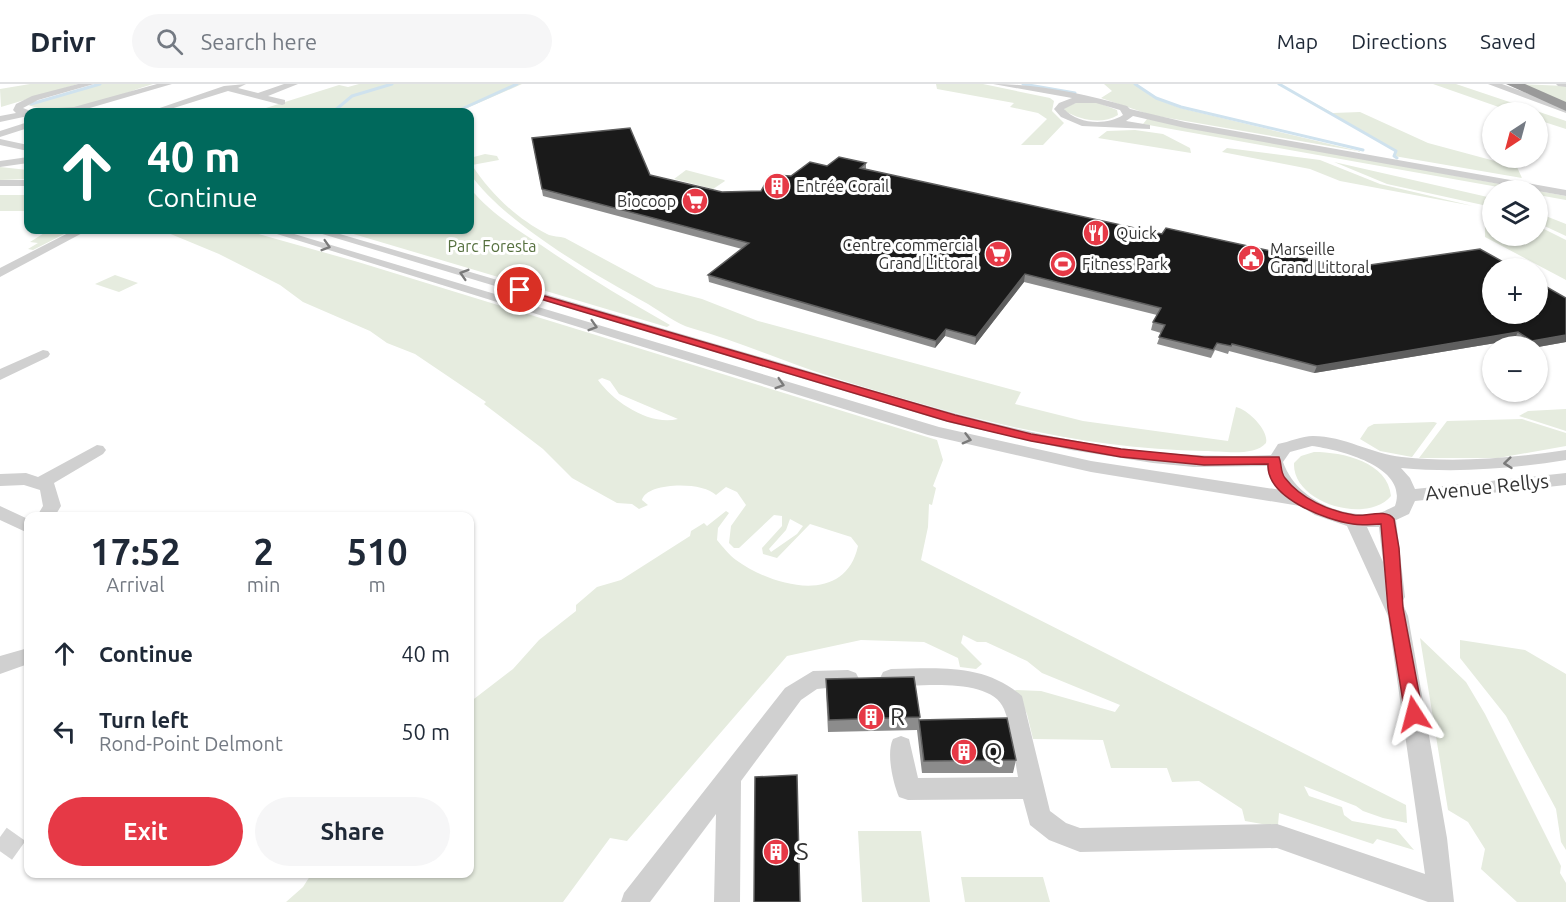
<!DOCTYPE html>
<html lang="en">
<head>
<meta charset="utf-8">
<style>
  :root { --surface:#fff; --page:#f6f6f7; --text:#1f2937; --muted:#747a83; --line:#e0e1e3; --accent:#e63946 }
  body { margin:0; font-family:Ubuntu,sans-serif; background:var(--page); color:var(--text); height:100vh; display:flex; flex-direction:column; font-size:22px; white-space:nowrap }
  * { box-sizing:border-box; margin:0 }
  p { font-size:20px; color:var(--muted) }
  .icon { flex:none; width:33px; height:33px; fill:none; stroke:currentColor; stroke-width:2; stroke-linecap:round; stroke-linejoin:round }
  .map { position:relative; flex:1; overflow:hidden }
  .sheet { position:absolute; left:24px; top:428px; width:450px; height:366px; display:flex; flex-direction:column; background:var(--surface); border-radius:12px; box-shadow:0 2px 4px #0004 }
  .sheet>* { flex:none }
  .banner { position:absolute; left:24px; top:24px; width:450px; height:126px; border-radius:12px; box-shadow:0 2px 4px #0004; background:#00695c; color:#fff; overflow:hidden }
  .needle { width:39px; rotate:216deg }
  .tools { position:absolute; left:1482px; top:18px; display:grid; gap:12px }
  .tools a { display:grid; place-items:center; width:66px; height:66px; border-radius:50%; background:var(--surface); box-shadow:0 2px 4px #0004; font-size:30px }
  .pin { position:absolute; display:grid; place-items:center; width:51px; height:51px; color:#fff; margin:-26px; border:3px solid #fff; border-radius:50%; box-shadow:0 2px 6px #0007 }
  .me { position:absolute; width:66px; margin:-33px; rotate:351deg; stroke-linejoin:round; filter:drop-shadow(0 0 4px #0008) }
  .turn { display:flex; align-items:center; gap:21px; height:126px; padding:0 24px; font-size:27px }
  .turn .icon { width:78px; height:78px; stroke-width:2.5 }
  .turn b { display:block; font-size:42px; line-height:51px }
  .eta { display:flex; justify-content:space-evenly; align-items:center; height:102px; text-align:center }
  .eta b { font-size:36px; font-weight:700; line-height:42px }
  .button { display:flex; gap:12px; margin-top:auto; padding:12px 24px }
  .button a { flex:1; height:69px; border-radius:36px; background:var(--accent); color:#fff; font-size:24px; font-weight:700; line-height:69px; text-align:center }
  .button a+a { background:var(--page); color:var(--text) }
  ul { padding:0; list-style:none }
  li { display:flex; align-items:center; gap:18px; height:78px; padding:0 24px }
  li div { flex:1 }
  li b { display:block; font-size:22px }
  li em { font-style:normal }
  header { display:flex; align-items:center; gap:36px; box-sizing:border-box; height:84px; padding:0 30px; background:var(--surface); border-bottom:2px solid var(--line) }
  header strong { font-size:28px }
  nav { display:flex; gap:33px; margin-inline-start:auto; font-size:21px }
  .search { width:420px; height:54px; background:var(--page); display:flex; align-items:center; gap:15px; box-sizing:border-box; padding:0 21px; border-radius:33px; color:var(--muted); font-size:22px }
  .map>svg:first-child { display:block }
  .green { fill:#e6ecdf; fill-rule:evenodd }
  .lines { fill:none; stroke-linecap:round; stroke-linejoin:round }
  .stream { stroke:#cfe2ee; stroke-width:3 }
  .minor-tunnel { stroke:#d6d6d6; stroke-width:23; stroke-dasharray:23 12; stroke-linecap:butt }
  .minor { fill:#d0d0d0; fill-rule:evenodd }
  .highway { fill:#9a9a9a; fill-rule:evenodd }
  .wall { fill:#8c8c8c }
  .shaded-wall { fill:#5f5f5f }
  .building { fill:#1a1a1a; stroke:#5f5f5f; stroke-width:1.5 }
  .oneway { stroke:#7a7a7a }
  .route { fill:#e63946; stroke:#96252e; stroke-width:1.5 }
  .labels { text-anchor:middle; stroke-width:6; stroke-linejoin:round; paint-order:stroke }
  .far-poi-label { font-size:16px; fill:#333; stroke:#fff; text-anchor:start }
  .far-park-label { font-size:16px; fill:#56703f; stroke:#fff }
  .street-label { font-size:20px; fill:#333; stroke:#fff }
  .near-poi-label { font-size:24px; fill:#333; stroke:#fff; text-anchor:start }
</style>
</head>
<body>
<header>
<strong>Drivr</strong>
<div class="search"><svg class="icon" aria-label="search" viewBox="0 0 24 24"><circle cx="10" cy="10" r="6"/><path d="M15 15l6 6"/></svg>Search here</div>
<nav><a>Map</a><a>Directions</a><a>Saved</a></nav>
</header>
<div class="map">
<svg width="1566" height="818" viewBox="0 0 1566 818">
  <rect width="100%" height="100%" fill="#fff"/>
  <!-- green -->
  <path class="green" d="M30,0H78L1,23L0,5Z
    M97,0H153C116,11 66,36 28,21Z
    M359,0H522L458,28H298L297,25L253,28L339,1L348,3Z
    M936,0H983L1050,14L1054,17L1052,27L1064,39L1043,61H1021L1047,35L1038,29L1010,23L1014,19L937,5Z
    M1104,0H1134L1154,14L1180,24L1363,68L1151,31L1101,14L1112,7Z
    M1279,0L1333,29L1360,28L1428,59L1517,83L1522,94L1394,72L1396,67Z
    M1433,0H1456L1566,37V45L1538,36V28H1513Z
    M1517,0L1566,2V21Z
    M1078,18H1096L1117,26L1118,31C1102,41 1080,36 1065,27L1064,24Z
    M1147,35L1566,112V116L1538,111V106H1515L1143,40Z
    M1135,46L1163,50L1190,64L1191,69L1098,54L1107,47Z
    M1227,64L1320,76L1380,100L1473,122L1340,97L1310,85L1222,68Z
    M485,70L497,72L499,76L472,81C490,109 517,135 547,150C552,153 560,152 565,154L656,203L702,215L758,237L1021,308L1015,320L1083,337L1228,357L1236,323L1239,324C1250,328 1269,347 1266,359C1254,373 1222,367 1205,367C1078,365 953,331 832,293C785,278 738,257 691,244C677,240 661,228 648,220C592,189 507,141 470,90V74Z
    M1334,78L1492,114V123L1387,100Z
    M0,83L28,86V95L0,96Z
    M686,86L724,96L725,97L713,105L674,95Z
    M470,104C489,128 515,144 541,161C583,190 626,216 670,241L667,243L340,146H470Z
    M0,111H28V127H0Z
    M1538,129L1566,140V152L1538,139Z
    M1485,132L1492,134V152H1538V142L1566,156V196L1485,153Z
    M49,146H72L33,166L28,165L38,159L30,158Z
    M161,146H244L358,178L937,356L943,376L933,402L936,404L932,421L929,420L928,443L921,476L1406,721L1407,739L1383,734L1363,727L1356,722L1304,702L1309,712L1342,723L1344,731L1352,737L1396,745L1414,766L1377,755L1373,760L1279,729L1278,741L1274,742L1245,737L1242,725L1199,697L1172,698L1167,684H1111L1103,656L1033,655L1027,630L1015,606L1041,607L1115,628L1120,621L1042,589L1027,577L986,558H977L963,551L961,559L982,580L976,585L960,583L958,574L924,558L861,556L787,572L627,757L610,754L563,818H286L303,803L312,789H470V618L513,585L539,556L576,527V521L597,503L621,496L690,452L691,447L704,439L707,442L726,427L729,429L718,444L717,456C723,463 729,471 736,476C773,503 845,522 858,462L851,453L810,440L777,474L763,470L762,464L782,442V432L774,431L739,464H734L729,459L731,442L746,421L737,408L726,403L716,411C703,397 646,398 642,416L648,421L639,425L632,420L617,419L572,394L543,365L484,320L486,318L415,270L387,259L370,247L303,218L280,201L219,170ZM602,294L610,297L619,310L678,335C649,342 614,318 598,296ZM790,435L803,442L797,450L771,468L769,465L786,446Z
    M115,191L138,199L119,208L95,200Z
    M1566,325V347L1519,332L1528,327Z
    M1522,335L1566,349V362L1498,374H1419L1447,337Z
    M1434,338L1437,339L1412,373L1380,367L1360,355L1368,343L1374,340Z
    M1314,368C1343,368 1388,378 1391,412C1367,441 1292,419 1294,379L1301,372Z
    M1420,554L1466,598L1485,630L1561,782L1560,789L1566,799V818H1517L1481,785L1485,765L1468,738L1448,726Z
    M1460,556L1525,566L1566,590V766L1561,758L1556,725L1506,632L1460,574Z
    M858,747H921L930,818H862Z
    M961,793H1043L1050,818H965Z"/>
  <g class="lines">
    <!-- stream -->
    <path class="stream" d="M1023,0L1075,9
      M1135,0L1156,14L1181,23L1363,66
      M1279,0L1396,67L1394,72L1397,74
      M31,20L100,0
      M333,28L352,12L392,0
      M455,28L517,0"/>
    <!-- minor-tunnel -->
    <path class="minor-tunnel" d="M0,753L28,773"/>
    <!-- minor -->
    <path class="minor" d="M78,0H94L38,16L23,24L33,28H28V32L0,38V32L16,29L13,26L16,20L32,12Z
      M157,0H172L76,28H36L41,25L74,23Z
      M246,0L238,4L258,9L284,0H298L268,12L285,16V20L282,21L228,7L161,28H148L224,2Z
      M993,0C1039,0 1084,10 1127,22L1130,25L1185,38L1566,106V112L1185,44L1133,32L1126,37L1150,41V45L1082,42L1061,33L1054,25L1059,19L1072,14ZM1076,19H1096L1120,26L1123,31C1106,42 1078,40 1064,25Z
      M1488,0H1502L1566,23V29Z
      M1556,0H1566V3L1558,2Z
      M28,38V44L0,53V47Z
      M0,55L28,61V67L0,61Z
      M28,73V79L0,83V77Z
      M0,96H28V102H0Z
      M74,146H88L0,193V184Z
      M264,146H281L939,343L1091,377L1281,406L1271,395L1267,382L1194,383L1153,379L1071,366L951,339L309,146H326C477,190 627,234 778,278C938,325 1101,380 1271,371L1278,360C1289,358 1302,352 1313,352C1344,352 1372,370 1402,373C1457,379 1512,374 1566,366V376C1511,385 1457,389 1401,384L1410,394L1415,405L1566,389V401L1415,417L1409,430L1396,436L1405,513L1402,518L1408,532L1447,754L1454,818H1428L1277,764L1080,768L1049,756L1030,741L1023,715L908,716L899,713C893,699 886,669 893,655L901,652L909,655L918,694L1018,693C1014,672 1012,645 1004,625C991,593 919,602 891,603L883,600L880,594L883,588L891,585C939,584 984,579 1022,612L1050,727L1066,739L1080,744L1277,740L1425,790L1388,532L1347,442L1315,431L1300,422L1091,388L928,351ZM1312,362C1341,366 1409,383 1395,422C1388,425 1381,430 1373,430C1337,433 1295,413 1283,378L1290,368ZM1367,443H1379L1383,478Z
      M43,266L48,267L50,270L48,273L0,296V285Z
      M97,361L103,362L106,366L103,370L54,399L61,422L55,432H37L43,422L40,406L24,401L0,402V390L26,389L38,393Z
      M0,422L28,435V449L0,436Z
      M28,564V580L0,590V572Z
      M848,586L856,589L859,595L856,601L817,605L801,616L741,697L740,818H714L716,730L650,818H621L624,809L785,604L813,587Z"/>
    <!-- highway -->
    <path class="highway" d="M1506,0H1525L1566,18V27Z"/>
  </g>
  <!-- wall -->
  <path class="wall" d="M532,54L650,91L722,108L761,107L791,92L827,82L866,79V85L1566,258L1538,263L1524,262L1514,256L1314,289L1229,267L1228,270L1215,266L1211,274L1157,260L1161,249L1151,246L1153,238L1157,231L1024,198L975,261L945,252L935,264L709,198L708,191L742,165L543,112Z
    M826,595L920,633L919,636L1016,676L1013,689H922L917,646L828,648L826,608Z"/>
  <!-- shaded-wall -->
  <path class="shaded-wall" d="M1025,190L1024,198L975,261L976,253Z
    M946,245L945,252L935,264L936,257Z
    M1518,248L1514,256L1314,289L1317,282Z
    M1566,251V258L1538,263L1528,262L1532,257Z"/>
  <!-- building -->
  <path class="building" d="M630,44L650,91L722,108L761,107L769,93L774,91L791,92L810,78L827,82L839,73L866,79L860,84L1162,150L1166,144L1349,184L1480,165L1514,184H1492V230H1538V198L1566,214V251L1532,257L1518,248L1317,282L1232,260L1231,262L1217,259L1213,266L1159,253L1165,241L1153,238L1161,224L1025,190L976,253L946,245L936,257L708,191L749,159L542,105L532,54Z
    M914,593L920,633L829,636L826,595Z
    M1007,634L1016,676L924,677L919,636Z
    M797,691L800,818H754L755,693Z"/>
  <!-- one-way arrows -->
  <defs><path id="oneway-chevron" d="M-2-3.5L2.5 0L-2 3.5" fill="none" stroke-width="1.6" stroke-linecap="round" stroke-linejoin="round" transform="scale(1.5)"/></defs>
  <g class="oneway">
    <use href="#oneway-chevron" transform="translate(326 162) rotate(17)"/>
    <use href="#oneway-chevron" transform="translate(464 190) rotate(-163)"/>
    <use href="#oneway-chevron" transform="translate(593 242) rotate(17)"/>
    <use href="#oneway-chevron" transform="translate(780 300) rotate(17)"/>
    <use href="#oneway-chevron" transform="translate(967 355) rotate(15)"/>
    <use href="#oneway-chevron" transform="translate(1508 379) rotate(174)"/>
  </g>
  <!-- route -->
  <path class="route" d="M517,204L955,331L1031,350L1121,365L1204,373H1279C1282,380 1280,388 1285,394C1301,415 1329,427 1354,431C1366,433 1386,424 1394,435L1399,464L1403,524L1423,630L1420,635L1414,637L1408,635L1405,630L1388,524L1381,440C1372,440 1362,442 1353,440C1326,436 1266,414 1268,380L1204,381L1121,373L1031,357L947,337L517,208Z"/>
  <!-- icons -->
  <defs>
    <g id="building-disc" transform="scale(1.35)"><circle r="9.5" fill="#e63946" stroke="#fff"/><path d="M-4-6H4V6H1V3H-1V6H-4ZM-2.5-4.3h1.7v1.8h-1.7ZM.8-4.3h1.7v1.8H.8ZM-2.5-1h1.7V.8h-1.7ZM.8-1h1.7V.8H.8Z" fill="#fff"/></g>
    <g id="supermarket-disc" transform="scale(1.35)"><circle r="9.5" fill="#e63946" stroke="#fff"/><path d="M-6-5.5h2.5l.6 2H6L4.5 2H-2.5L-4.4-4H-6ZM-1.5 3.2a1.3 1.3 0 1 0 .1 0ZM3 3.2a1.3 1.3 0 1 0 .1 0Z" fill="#fff"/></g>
    <g id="restaurant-disc" transform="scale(1.35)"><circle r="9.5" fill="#e63946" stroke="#fff"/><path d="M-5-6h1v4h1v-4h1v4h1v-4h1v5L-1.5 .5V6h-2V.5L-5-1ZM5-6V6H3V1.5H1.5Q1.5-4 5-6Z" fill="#fff"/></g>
    <g id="civic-disc" transform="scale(1.35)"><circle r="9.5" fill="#e63946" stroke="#fff"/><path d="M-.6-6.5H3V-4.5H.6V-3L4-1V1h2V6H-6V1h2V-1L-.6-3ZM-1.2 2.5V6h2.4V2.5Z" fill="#fff"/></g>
    <g id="stadium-disc" transform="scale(1.35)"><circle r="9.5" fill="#e63946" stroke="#fff"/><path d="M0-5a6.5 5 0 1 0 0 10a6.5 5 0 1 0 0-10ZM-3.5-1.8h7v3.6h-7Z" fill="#fff"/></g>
  </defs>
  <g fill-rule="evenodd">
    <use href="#building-disc" x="777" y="102"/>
    <use href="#supermarket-disc" x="695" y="117"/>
    <use href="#restaurant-disc" x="1096" y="149"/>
    <use href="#supermarket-disc" x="998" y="170"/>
    <use href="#civic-disc" x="1251" y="174"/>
    <use href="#stadium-disc" x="1063" y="180"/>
    <use href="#building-disc" x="871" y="633"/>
    <use href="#building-disc" x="964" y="668"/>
    <use href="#building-disc" x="776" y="768"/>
  </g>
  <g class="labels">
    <!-- far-poi labels -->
    <g class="far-poi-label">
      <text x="796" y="108">Entrée Corail</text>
      <text x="676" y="123" text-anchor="end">Biocoop</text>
      <text x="1116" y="155">Quick</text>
      <text x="978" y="167" text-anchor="end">Centre commercial<tspan x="978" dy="18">Grand Littoral</tspan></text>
      <text x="1270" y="171">Marseille<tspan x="1270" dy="18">Grand Littoral</tspan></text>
      <text x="1082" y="186">Fitness Park</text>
    </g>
    <!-- far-park labels -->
    <g class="far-park-label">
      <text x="492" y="168">Parc Foresta</text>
    </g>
    <!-- street labels -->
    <g class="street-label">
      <text transform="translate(1487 403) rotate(-6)" y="7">Avenue Rellys</text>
    </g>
    <!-- near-poi labels -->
    <g class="near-poi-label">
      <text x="890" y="641">R</text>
      <text x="984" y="676">Q</text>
      <text x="796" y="776">S</text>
    </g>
  </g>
</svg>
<div class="tools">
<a><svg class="needle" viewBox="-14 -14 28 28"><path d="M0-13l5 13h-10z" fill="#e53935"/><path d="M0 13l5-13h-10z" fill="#747a83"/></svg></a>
<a><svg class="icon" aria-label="layers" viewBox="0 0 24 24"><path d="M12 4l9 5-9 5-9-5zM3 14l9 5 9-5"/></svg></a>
<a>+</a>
<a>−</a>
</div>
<div class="pin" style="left:520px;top:206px;background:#d93025"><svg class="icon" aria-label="arrive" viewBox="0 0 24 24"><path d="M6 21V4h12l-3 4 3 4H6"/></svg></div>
<svg class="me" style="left:1414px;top:630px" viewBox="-20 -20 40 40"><path d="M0-17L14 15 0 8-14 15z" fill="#e63946" stroke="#fff" stroke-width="4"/></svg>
<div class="banner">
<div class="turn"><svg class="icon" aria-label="ahead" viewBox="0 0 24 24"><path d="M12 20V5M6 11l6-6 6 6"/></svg><div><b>40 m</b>Continue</div></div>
</div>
<section class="sheet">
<div class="eta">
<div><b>17:52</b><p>Arrival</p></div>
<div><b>2</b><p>min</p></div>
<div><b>510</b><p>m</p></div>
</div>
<ul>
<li><svg class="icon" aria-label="ahead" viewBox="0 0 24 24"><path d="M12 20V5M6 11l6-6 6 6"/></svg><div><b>Continue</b></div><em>40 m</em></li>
<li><svg class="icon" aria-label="left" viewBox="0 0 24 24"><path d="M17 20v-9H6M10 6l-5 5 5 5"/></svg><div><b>Turn left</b><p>Rond-Point Delmont</p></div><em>50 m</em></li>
</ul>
<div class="button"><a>Exit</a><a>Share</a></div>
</section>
</div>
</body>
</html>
